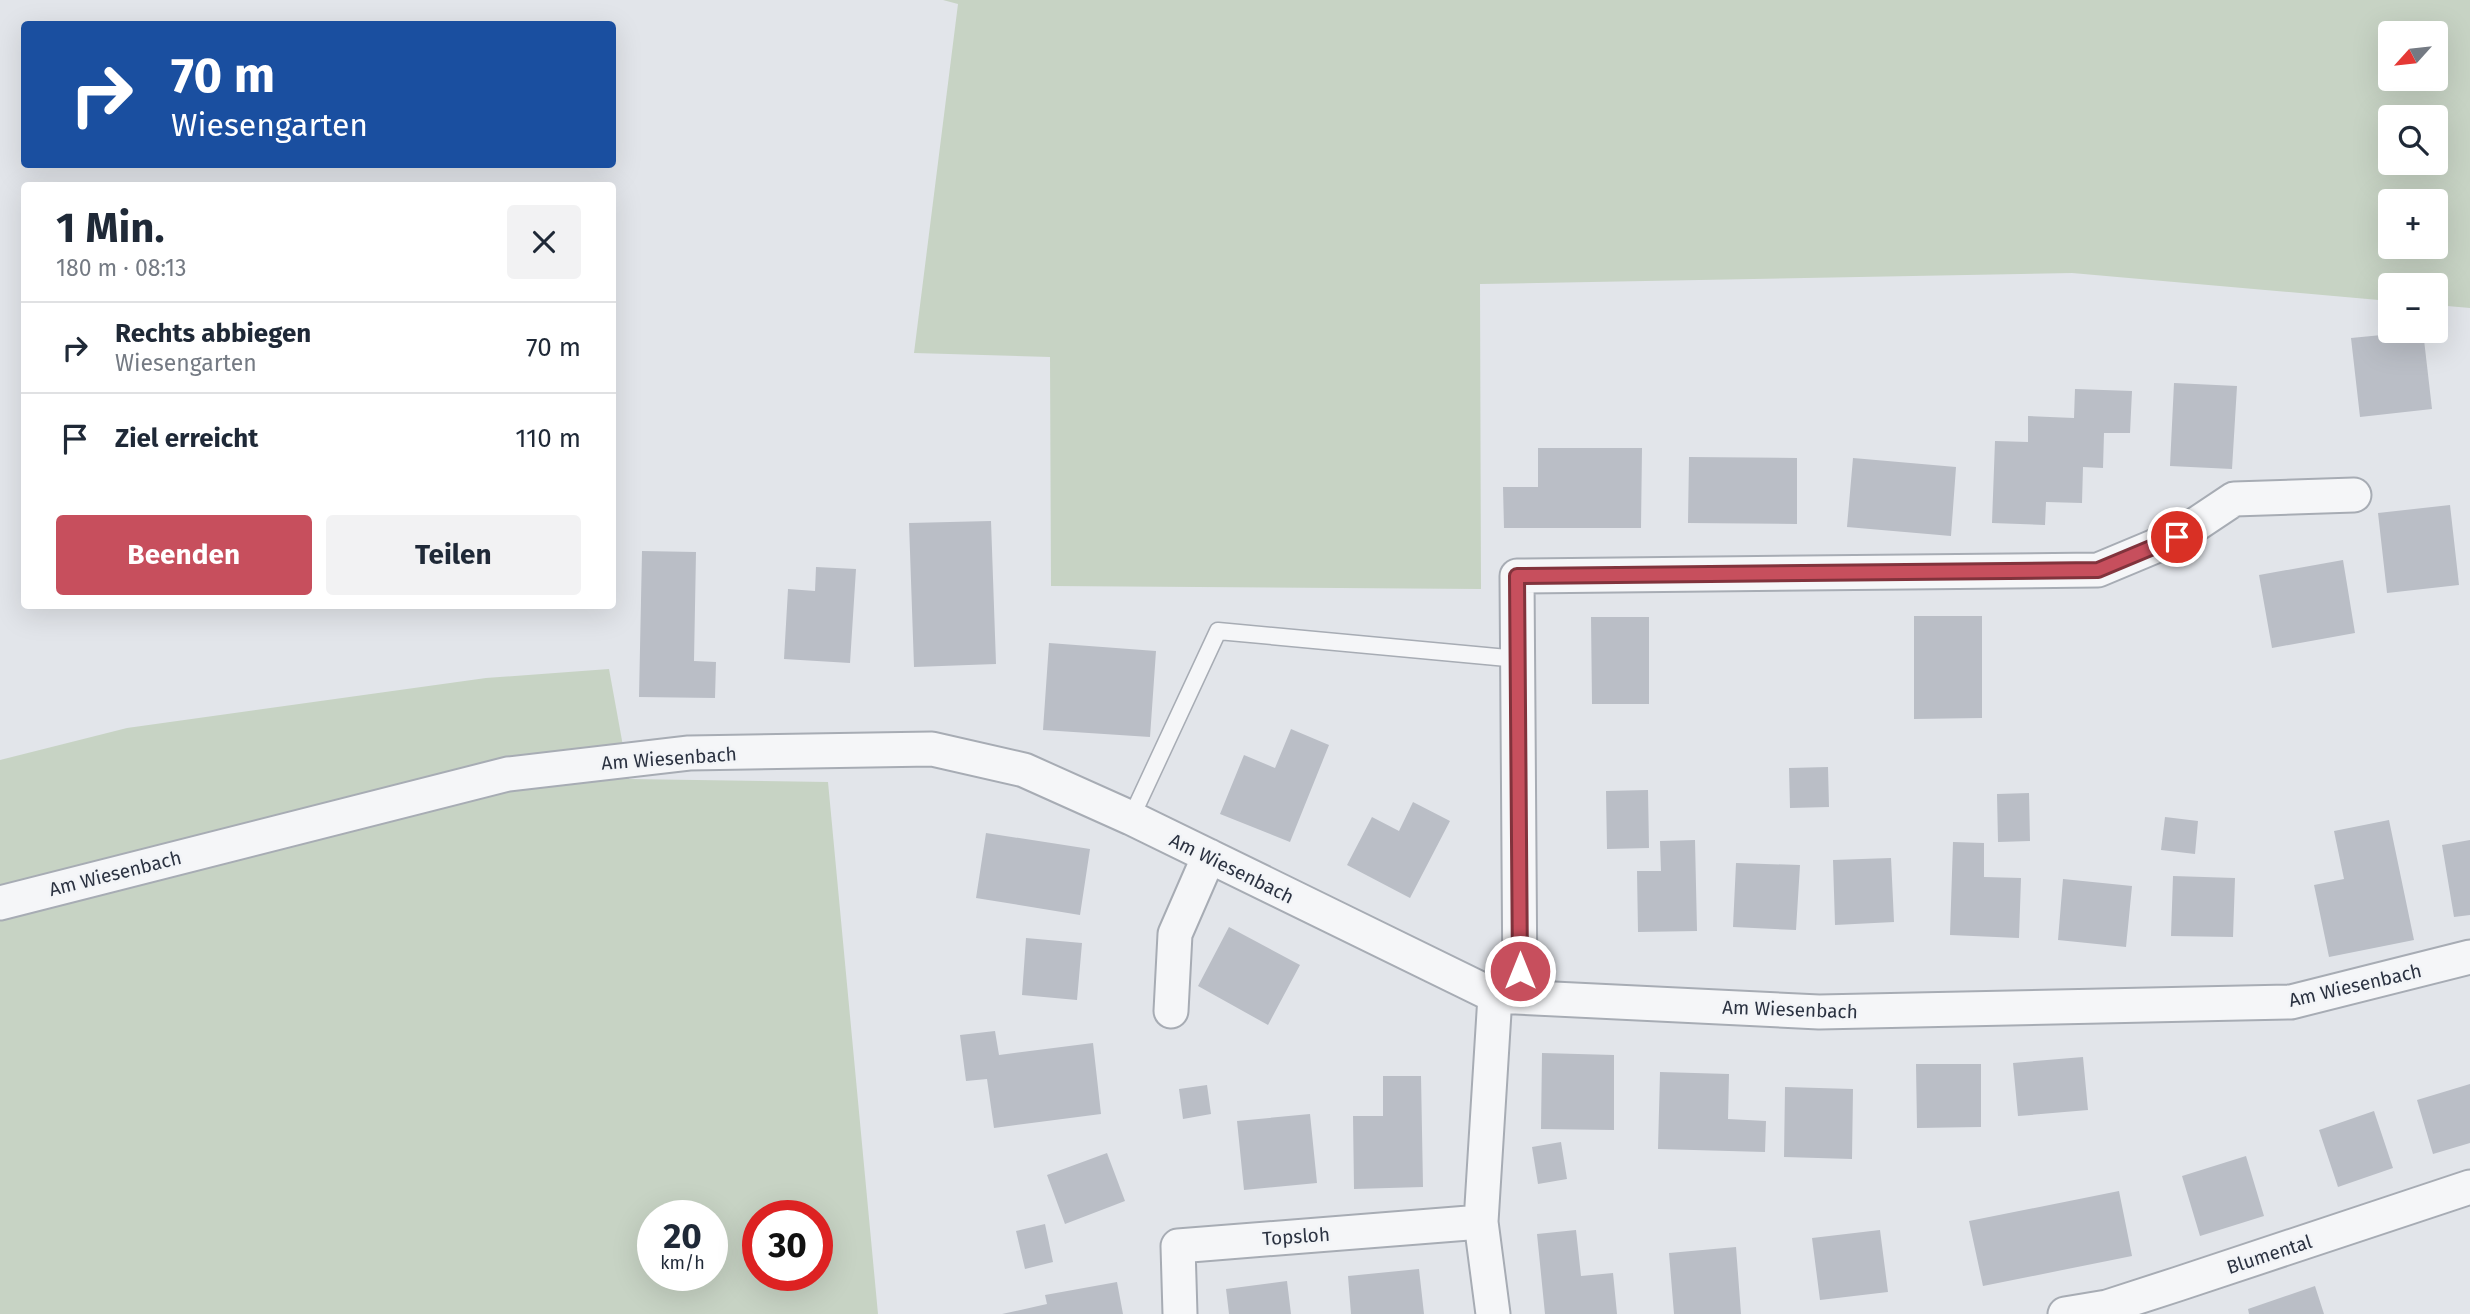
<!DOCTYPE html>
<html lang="de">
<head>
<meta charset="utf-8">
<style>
  :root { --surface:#fff; --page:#f2f2f3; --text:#1f2937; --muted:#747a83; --line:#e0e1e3; --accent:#c74f5d }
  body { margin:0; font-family:"Fira Sans",sans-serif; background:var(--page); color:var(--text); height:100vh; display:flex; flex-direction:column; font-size:26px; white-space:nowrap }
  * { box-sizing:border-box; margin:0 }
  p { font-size:23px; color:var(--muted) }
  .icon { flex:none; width:38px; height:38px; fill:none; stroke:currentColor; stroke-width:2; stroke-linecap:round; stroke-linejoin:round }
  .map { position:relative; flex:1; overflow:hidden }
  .details { position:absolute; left:21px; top:182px; width:595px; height:427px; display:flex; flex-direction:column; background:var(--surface); border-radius:7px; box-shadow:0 7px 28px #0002 }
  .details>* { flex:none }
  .hud { position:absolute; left:21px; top:21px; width:595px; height:147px; border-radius:7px; box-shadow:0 7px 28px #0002; background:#1a4fa0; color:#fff; overflow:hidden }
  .needle { width:46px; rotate:243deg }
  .fabs { position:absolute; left:2378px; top:21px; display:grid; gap:14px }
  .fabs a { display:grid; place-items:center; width:70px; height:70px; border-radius:7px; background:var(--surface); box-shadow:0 7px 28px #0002; font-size:35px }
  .speed { position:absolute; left:637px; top:1200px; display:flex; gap:14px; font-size:35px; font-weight:700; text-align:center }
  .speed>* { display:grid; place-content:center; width:91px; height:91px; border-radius:50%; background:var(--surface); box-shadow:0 7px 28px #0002; line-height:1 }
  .speed small { font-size:18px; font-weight:400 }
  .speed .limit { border:10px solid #d22; background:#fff; color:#111 }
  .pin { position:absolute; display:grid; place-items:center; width:60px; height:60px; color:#fff; margin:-30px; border:4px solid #fff; border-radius:50%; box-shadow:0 2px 7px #0007 }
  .me { position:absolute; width:77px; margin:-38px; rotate:0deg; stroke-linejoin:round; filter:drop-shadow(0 0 5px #0008) }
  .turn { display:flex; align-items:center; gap:24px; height:147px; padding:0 35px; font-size:32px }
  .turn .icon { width:91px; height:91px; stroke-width:2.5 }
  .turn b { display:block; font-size:49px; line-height:60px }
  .round { display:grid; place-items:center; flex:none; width:74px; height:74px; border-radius:7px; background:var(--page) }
  .overview { display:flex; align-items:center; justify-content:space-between; height:119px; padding:0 35px }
  h1 { font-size:42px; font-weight:700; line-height:52px }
  .button { display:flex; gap:14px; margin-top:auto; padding:14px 35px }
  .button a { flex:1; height:80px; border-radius:7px; background:var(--accent); color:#fff; font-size:28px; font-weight:700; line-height:80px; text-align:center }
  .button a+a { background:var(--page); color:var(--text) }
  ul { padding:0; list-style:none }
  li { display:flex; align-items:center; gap:21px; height:91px; padding:0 35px; border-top:2px solid var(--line) }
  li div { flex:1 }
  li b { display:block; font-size:26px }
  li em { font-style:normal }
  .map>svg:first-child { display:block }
  .green { fill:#c7d3c4; fill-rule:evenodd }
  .building { fill:#babec6 }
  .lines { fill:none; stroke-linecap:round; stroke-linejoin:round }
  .service-casing { stroke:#a7acb4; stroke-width:19 }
  .minor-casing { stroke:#a7acb4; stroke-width:37 }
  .service { stroke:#f5f6f8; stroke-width:16 }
  .minor { stroke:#f5f6f8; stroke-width:33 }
  .route-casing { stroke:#81333c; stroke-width:18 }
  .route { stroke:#c74f5d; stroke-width:12 }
  .labels { text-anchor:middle; stroke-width:5; stroke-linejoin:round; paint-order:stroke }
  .street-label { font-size:19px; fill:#2b3241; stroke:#f2f4f7 }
</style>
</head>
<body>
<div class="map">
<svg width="2470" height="1314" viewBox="0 0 2470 1314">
  <rect width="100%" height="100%" fill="#e2e5ea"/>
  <!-- green -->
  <path class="green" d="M943,0H2470V308L2436,305V285H2390V301L2072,273L1480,284L1481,589L1051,586L1050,357L914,353L958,4ZM2390,33H2436V79H2390ZM2390,117H2436V163H2390ZM2390,201H2436V247H2390Z
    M609,669L629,779L828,782L878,1314H0V760L127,728L486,678ZM653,1216H712V1276H653ZM758,1216H817V1276H758Z"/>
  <!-- building -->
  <path class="building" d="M2423,331L2432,409L2360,417L2351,338Z
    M2174,383L2237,386L2232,469L2170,466Z
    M2075,389L2132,391L2130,433H2104L2103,468L2083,467L2082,503L2046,502L2045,525L1992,523L1995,441L2028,442V416L2074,418Z
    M1538,448H1642L1641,528H1504L1503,487H1538Z
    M1689,457L1797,458V524L1688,523Z
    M1853,458L1956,467L1951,536L1847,527Z
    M2450,505L2459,585L2387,593L2378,513Z
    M991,521L996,664L914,667L909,523Z
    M642,551L696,552L694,661L716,662L715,698L639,697Z
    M2343,560L2355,633L2272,648L2259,575Z
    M816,567L856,569L850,663L784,659L788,589L815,591Z
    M1914,616H1982V718L1914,719Z
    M1591,617H1649V704H1592Z
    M1049,643L1156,651L1150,737L1043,730Z
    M1291,729L1329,745L1290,842L1220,814L1244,755L1275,768Z
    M1828,767L1829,807L1790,808L1789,768Z
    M1648,790L1649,848L1607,849L1606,791Z
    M2029,793L2030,841L1998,842L1997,794Z
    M1413,802L1450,821L1410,898L1347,865L1372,817L1399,831Z
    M2165,817L2198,821L2195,854L2161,850Z
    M2389,820L2414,940L2329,957L2314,885L2344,879L2334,831Z
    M986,833L1090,849L1080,915L976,898Z
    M1695,840L1697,931L1638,932L1637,871H1661L1660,841Z
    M2470,840V915L2454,917L2442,845Z
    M1953,842L1984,843V877L2021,878L2019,938L1950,935Z
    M1891,858L1894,922L1835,925L1833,860Z
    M1736,863L1800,865L1796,930L1733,927Z
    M2173,876L2235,878L2233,937L2171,936Z
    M2063,879L2132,886L2126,947L2058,940Z
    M1229,927L1300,965L1268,1025L1198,986Z
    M1026,938L1082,943L1077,1000L1022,995Z
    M995,1031L999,1055L1093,1043L1101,1114L994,1128L987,1079L966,1081L960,1035Z
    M1542,1053L1614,1055V1130L1541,1129Z
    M2083,1057L2088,1110L2018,1116L2013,1063Z
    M1916,1064H1981V1127L1917,1128Z
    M1660,1072L1729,1074L1728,1119L1766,1121L1765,1152L1658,1149Z
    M1383,1076H1421L1423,1187L1354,1189L1353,1116H1383Z
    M2470,1084V1143L2433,1154L2417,1100Z
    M1207,1085L1211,1114L1183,1119L1179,1089Z
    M1785,1087L1853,1089L1852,1159L1784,1157Z
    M2374,1111L2393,1168L2338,1187L2319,1130Z
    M1310,1114L1317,1183L1244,1190L1237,1121Z
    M1561,1142L1567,1179L1538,1184L1532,1147Z
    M1107,1153L1125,1201L1065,1224L1047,1175Z
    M2246,1156L2264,1216L2200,1236L2182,1176Z
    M2119,1191L2132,1256L1983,1286L1969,1221Z
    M1045,1224L1053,1262L1025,1269L1016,1231Z
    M1576,1230L1581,1276L1613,1273L1617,1314H1545L1537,1234Z
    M1880,1230L1888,1292L1820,1300L1812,1238Z
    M1736,1247L1741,1314H1674L1669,1253Z
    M1419,1269L1424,1314H1351L1348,1276Z
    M1287,1281L1291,1314H1229L1226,1289Z
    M1117,1282L1123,1314H1002L1047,1304L1045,1295Z
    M2315,1286L2324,1314H2249L2248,1309Z"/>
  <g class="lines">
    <!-- service casing -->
    <g class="service-casing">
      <path id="service" d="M1131,818L1218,631L1518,659"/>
    </g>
    <!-- minor casing -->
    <g class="minor-casing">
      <path id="minor" d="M0,903L508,774L689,753L932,749L1024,770L1131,818L1495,996L1819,1012L2291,1002L2470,957
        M1520,997L1517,576L2098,570L2177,537L2234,499L2354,495
        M1171,1011L1175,934L1209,856
        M1180,1314L1178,1246L1481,1222
        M1493,1314L1481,1222L1495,996
        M2065,1314L2107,1307L2178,1284L2470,1187"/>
    </g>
    <!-- service -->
    <use href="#service" class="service"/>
    <!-- minor -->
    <use href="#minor" class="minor"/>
  </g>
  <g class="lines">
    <!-- route casing -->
    <g class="route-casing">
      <path id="route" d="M1520,971L1517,576L2098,570L2177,537"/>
    </g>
    <!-- route -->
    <use href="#route" class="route"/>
  </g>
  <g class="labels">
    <!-- street labels -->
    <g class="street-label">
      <text transform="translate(669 758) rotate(-4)" y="7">Am Wiesenbach</text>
      <text transform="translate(1232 868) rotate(26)" y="7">Am Wiesenbach</text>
      <text transform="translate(115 873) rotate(-14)" y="7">Am Wiesenbach</text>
      <text transform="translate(2355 985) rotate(-13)" y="7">Am Wiesenbach</text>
      <text transform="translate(1790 1009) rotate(2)" y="7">Am Wiesenbach</text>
      <text transform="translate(1296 1236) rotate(-4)" y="7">Topsloh</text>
      <text transform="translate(2269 1254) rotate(-18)" y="7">Blumental</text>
    </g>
  </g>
</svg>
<div class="fabs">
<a><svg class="needle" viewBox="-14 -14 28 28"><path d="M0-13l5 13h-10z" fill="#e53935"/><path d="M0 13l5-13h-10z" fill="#747a83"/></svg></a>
<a><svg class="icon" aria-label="search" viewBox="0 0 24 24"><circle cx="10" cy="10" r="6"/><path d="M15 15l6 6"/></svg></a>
<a>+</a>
<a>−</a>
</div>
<div class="speed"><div>20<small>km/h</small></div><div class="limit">30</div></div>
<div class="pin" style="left:2177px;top:537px;background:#d93025"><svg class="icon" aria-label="arrive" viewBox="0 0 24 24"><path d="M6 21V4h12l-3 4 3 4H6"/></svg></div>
<svg class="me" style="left:1520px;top:971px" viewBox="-20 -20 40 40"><circle r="17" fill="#c74f5d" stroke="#fff" stroke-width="3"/><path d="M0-11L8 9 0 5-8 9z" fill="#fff"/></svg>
<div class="hud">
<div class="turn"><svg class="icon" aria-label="right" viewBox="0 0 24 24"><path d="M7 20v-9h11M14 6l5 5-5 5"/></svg><div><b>70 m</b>Wiesengarten</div></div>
</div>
<section class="details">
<div class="overview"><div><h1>1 Min.</h1><p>180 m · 08:13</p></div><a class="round"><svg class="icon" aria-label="close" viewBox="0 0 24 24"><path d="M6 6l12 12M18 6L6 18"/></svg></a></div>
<ul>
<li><svg class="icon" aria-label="right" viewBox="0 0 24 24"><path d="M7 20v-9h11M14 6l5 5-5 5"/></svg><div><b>Rechts abbiegen</b><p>Wiesengarten</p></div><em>70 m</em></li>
<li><svg class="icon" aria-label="arrive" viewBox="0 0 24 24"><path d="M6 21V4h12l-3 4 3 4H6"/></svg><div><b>Ziel erreicht</b></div><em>110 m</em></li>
</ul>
<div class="button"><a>Beenden</a><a>Teilen</a></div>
</section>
</div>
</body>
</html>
